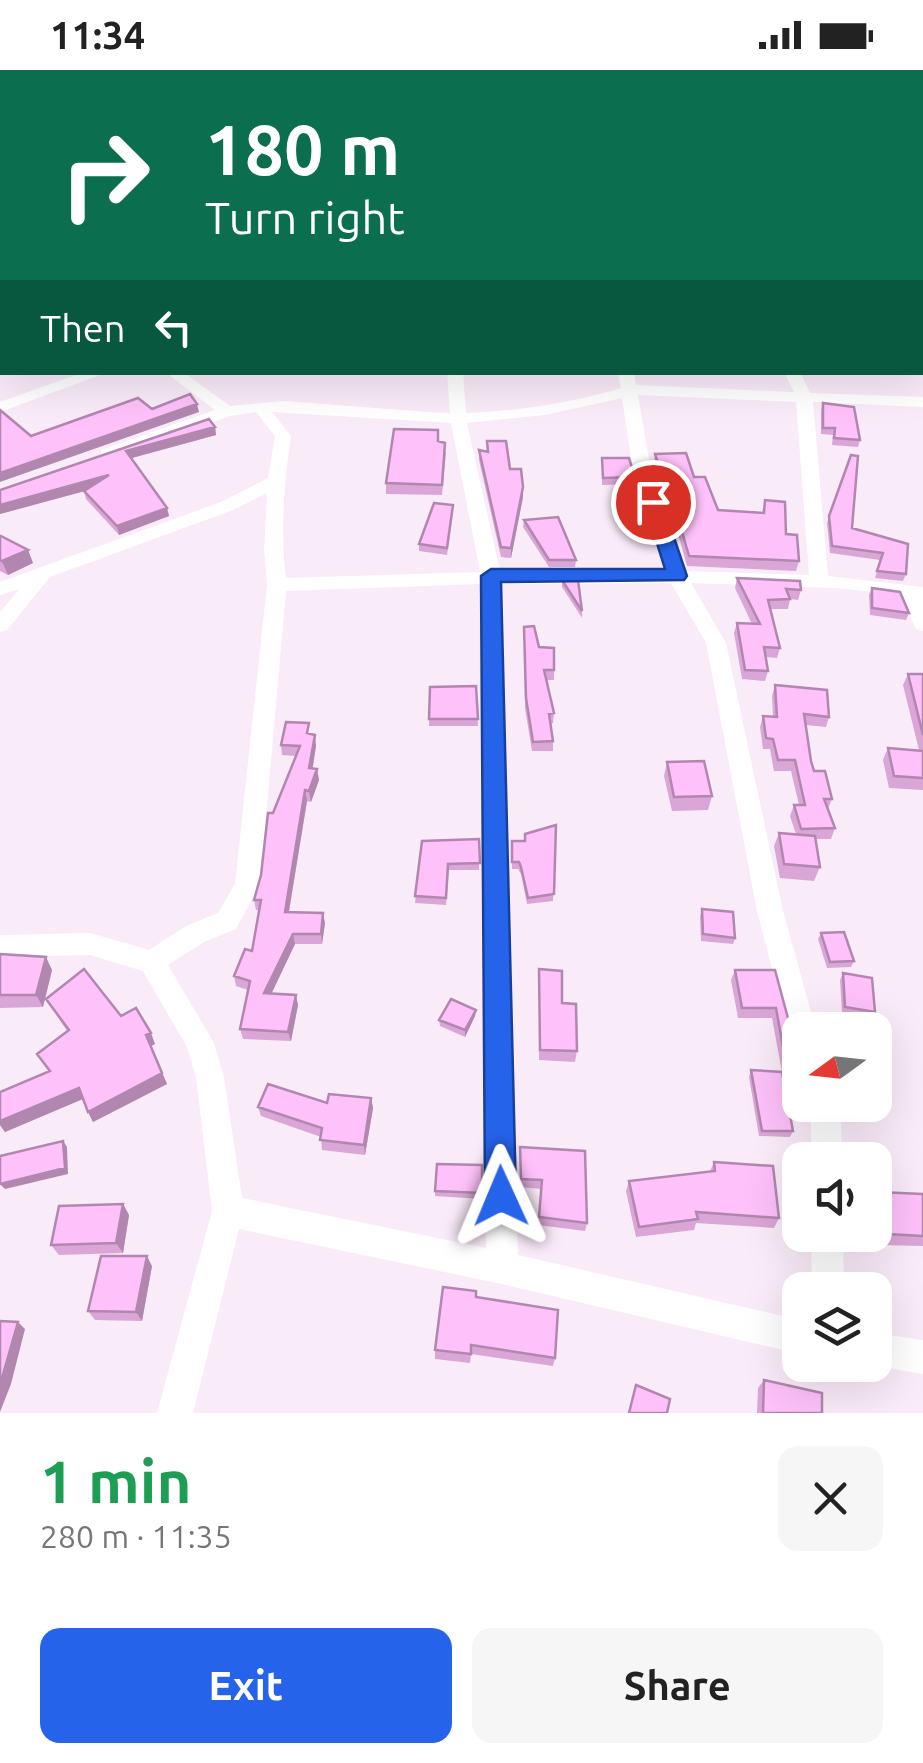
<!DOCTYPE html>
<html lang="en">
<head>
<meta charset="utf-8">
<style>
  :root { --surface:#fff; --page:#f6f6f6; --text:#222; --muted:#767676; --accent:#2563eb }
  body { margin:0; font-family:Ubuntu,sans-serif; background:var(--page); color:var(--text); height:100vh; display:flex; flex-direction:column; font-size:38px; white-space:nowrap }
  * { box-sizing:border-box; margin:0 }
  p { font-size:32px; color:var(--muted) }
  .icon { flex:none; width:55px; height:55px; fill:none; stroke:currentColor; stroke-width:2; stroke-linecap:round; stroke-linejoin:round }
  .map { position:relative; height:1343px; overflow:hidden }
  .details { display:flex; flex-direction:column; background:var(--surface); flex:1 }
  .details>* { flex:none }
  .top-card { position:absolute; left:0px; top:0px; width:925px; height:305px; box-shadow:0 10px 40px #0002; background:#0b6e4f; color:#fff; overflow:hidden }
  .needle { width:65px; rotate:255deg }
  .buttons { position:absolute; left:782px; top:942px; display:grid; gap:20px }
  .buttons a { display:grid; place-items:center; width:110px; height:110px; border-radius:20px; background:var(--surface); box-shadow:0 10px 40px #0002; font-size:50px }
  .pin { position:absolute; display:grid; place-items:center; width:85px; height:85px; color:#fff; margin:-42px; border:5px solid #fff; border-radius:50%; box-shadow:0 2px 10px #0007 }
  .me { position:absolute; width:110px; margin:-55px; rotate:359deg; stroke-linejoin:round; filter:drop-shadow(0 0 8px #0008) }
  .turn { display:flex; align-items:center; gap:35px; height:210px; padding:0 40px; font-size:45px }
  .turn .icon { width:130px; height:130px; stroke-width:2.5 }
  .turn b { display:block; font-size:70px; line-height:85px }
  .then { display:flex; align-items:center; height:95px; padding:0 40px; background:#0003; gap:20px; font-size:38px }
  .round { display:grid; place-items:center; flex:none; width:105px; height:105px; border-radius:20px; background:var(--page) }
  .summary { display:flex; align-items:center; justify-content:space-between; height:170px; padding:0 40px }
  h1 { font-size:60px; font-weight:600; line-height:75px; color:#1e9e55 }
  .action { display:flex; gap:20px; margin-top:auto; padding:20px 40px }
  .action a { flex:1; height:115px; border-radius:20px; background:var(--accent); color:#fff; font-size:40px; font-weight:600; line-height:115px; text-align:center }
  .action a+a { background:var(--page); color:var(--text) }
  .status { display:flex; justify-content:space-between; align-items:center; height:70px; padding:0 50px; background:var(--surface); direction:ltr }
  .status svg { height:28px; fill:currentColor }
  .map>svg:first-child { display:block }
  .forest { fill:#dda2da }
  .lines { fill:none; stroke-linecap:round; stroke-linejoin:round }
  .street { fill:#fff; fill-rule:evenodd }
  .primary { stroke:#fccefa; stroke-width:35 }
  .highway { fill:#faadf6; fill-rule:evenodd }
  .wall { fill:#daa6d7 }
  .shaded-wall { fill:#b287af }
  .building { fill:#fec1fa; stroke:#b287af; stroke-width:2.5 }
  .route { fill:#2563eb; stroke:#184099; stroke-width:2.5 }
</style>
</head>
<body>
<div class="status"><b>11:34</b><svg viewBox="0 0 49 12"><path d="M0 12V9h3v3zM5 12V6h3v6zM10 12V3h3v9zM15 12V0h3v12zM26 1h20v11H26zM47 4h2v5h-2z"/></svg></div>
<div class="map">
<svg width="923" height="1343" viewBox="0 0 923 1343">
  <rect width="100%" height="100%" fill="#faebf9"/>
  <!-- forest -->
  <path class="forest" d="M0,0H340L2,2L0,78Z"/>
  <g class="lines">
    <!-- street -->
    <path class="street" d="M581,0H596L597,2H584Z
      M923,20V27H922V20Z
      M922,98H923V106H922Z
      M0,124L2,125V135L0,134Z
      M922,190H923V198H922Z
      M84,302H108L0,342V332Z
      M165,302H183L230,336L284,331L428,342L450,343L447,302H463L466,343C518,341 571,333 621,318L618,302H634L636,315L794,322L784,302H800L810,323L923,327V337L813,332L828,506L923,517V561L916,559L900,525L836,518L691,513L726,573L783,841L816,960H800V972L792,969L788,960L757,841L706,573L671,513L501,514L518,1185L800,1250V1284L502,1214L239,1159L193,1343H157L212,1141L196,1007L187,977L143,901L90,885L0,887V865L90,863L149,880L186,856L218,843L235,814L267,515L264,481L267,423L233,440L50,507L7,560L0,562V542L20,519L0,525V512L221,432L268,408L275,366L256,342L230,346L113,388H101V380L215,340ZM638,325L796,332L809,505L685,501L650,395ZM622,328L632,395L666,501H500L467,353L545,345ZM272,342L451,353L480,502L286,508C280,461 284,413 291,366ZM481,514L486,1178L242,1128L224,1007L214,973L168,895L204,872L236,859L260,815L286,521Z
      M806,1035H836L841,1054L842,1090H812L811,1054Z
      M811,1165H843L844,1220H812Z
      M875,1263L923,1270V1304L870,1295H875Z"/>
    <!-- primary -->
    <path class="primary" d="M414,2L425,0
      M0,97L2,96"/>
    <!-- highway -->
    <path class="highway" d="M905,0H923V5L907,2Z"/>
  </g>
  <!-- wall -->
  <path class="wall" d="M823,333L860,370L858,377L832,375L833,365L821,364V340Z
    M215,357L216,365L132,388L167,438L169,446L119,465L86,429L84,421L0,444V420Z
    M439,371L446,383L442,425L386,424V413Z
    M487,371L510,399L523,427L511,488L501,487L479,390V380L487,382Z
    M655,384L694,407L718,440L762,443L765,430L786,464L799,491L796,501L687,496L664,413H660L654,394Z
    M851,385L852,458L906,504L903,511L875,508L880,490L830,483L827,453Z
    M602,388L635,407L634,414L602,415Z
    M453,442L447,485L419,481V474Z
    M524,450L576,490L575,497H549L523,457Z
    M0,467L28,480L33,493L8,505L0,501Z
    M737,508L801,520L798,530L790,529L788,539H770L780,578L777,588L766,587L768,601L765,611L742,609L734,563L737,553L752,554L735,518Z
    M562,510L582,541V548L562,517Z
    M872,518L909,543L906,550L870,545L869,525Z
    M524,566L539,577L554,600V610H546L554,643L553,653H551L553,671V681H532L525,638Z
    M908,604H923V720L889,718L883,690L888,678L919,680L903,615Z
    M775,615L829,647L826,657L806,655L811,691L814,701L832,729L828,739L835,758L831,769H815L820,797L814,811L780,808L774,776L779,763L796,764L790,746L794,735H799L791,701H774L770,679H763L760,657L763,646L773,647L772,626Z
    M476,616L478,656H429L430,617Z
    M311,664L316,676L312,698L317,699L319,710L311,732L307,731L289,842L325,853L322,874H295L271,924L298,935L291,971L243,969L240,959L248,920L236,916L234,906L252,881L259,840H256L254,830L261,805L273,743L296,686L282,685L281,675Z
    M667,692L712,726L708,740L672,741L664,706Z
    M556,755L553,831L527,834L521,804L518,799H512V771H525Z
    M479,769V800H449L446,835L415,833L422,771Z
    M702,839L735,868L733,874L701,871L700,846Z
    M821,863L854,891L851,897L827,898L818,869Z
    M0,884L52,900L43,937L0,938Z
    M539,899L562,933L577,981L575,992L539,990Z
    M735,900L789,952L793,961L800,964V1024L786,1025L793,1061L790,1067L759,1066L749,1007L751,1000L782,1002L772,948H738L731,910Z
    M843,903L875,942L871,948L842,943L840,910Z
    M46,929L121,946L155,974L151,976L167,1014L93,1052L83,1029L5,1062L0,1055V1022L49,1002L37,984L67,961Z
    M476,940L475,946L465,967L440,956L439,950Z
    M371,1028L373,1038L365,1085L322,1080L321,1067L261,1046L258,1037L327,1033Z
    M520,1077L587,1153L585,1161L538,1155L541,1119L520,1117Z
    M714,1092L779,1148L774,1158L696,1153L694,1160L636,1167L626,1121L629,1111L710,1101Z
    M482,1095V1129L435,1126V1121Z
    M878,1122L923,1124V1176L879,1175L875,1154V1126Z
    M123,1134L129,1145L123,1183L59,1185L51,1175Z
    M152,1196L142,1251L95,1250L88,1241Z
    M476,1227L555,1288L553,1296L471,1284L470,1293L435,1289V1280Z
    M764,1310L822,1343H757L758,1318Z"/>
  <!-- shaded-wall -->
  <path class="shaded-wall" d="M197,334L199,342L0,412V403Z
    M215,357L216,365L128,389L126,381Z
    M109,405L111,414L0,444V435Z
    M523,417V427L511,488V478Z
    M167,438L169,446L119,465L117,456Z
    M28,480L33,493L8,505L2,491Z
    M315,665L316,676L311,709L309,698Z
    M317,699L319,710L311,732L309,721Z
    M305,720L307,731L287,852L285,842Z
    M323,843L325,853L322,874L321,864Z
    M293,864L295,874L267,933L264,923Z
    M46,887L52,900L43,937L36,925Z
    M296,925L298,935L291,971L288,962Z
    M476,940L475,946L465,967V960Z
    M151,963L155,974L151,976L146,965Z
    M162,1003L167,1014L93,1052L88,1042Z
    M79,1018L85,1028L5,1062L0,1055V1051Z
    M371,1028L373,1038L365,1085L364,1075Z
    M63,1071L67,1077L68,1104L5,1119L0,1114Z
    M123,1134L129,1145L123,1183L116,1173Z
    M147,1186L152,1196L142,1251L136,1242Z
    M18,1252L25,1259L11,1314L0,1342V1315Z"/>
  <!-- building -->
  <path class="building" d="M0,222H2V276L0,277Z
    M190,324L197,334L0,403V340L31,366L138,328L152,339Z
    M823,333L854,337L860,370L834,368L835,358H823Z
    M209,349L215,357L126,381L167,438L117,456L84,421L109,405L0,435V420Z
    M394,359L438,360V371L445,373L442,415L386,413Z
    M487,371H506L510,399H521L523,417L511,478L501,477L479,380L488,382Z
    M686,383L694,407H705L718,440L764,443L765,430L785,432L786,464L797,465L799,491L689,486L665,403H661L655,384Z
    M851,385L858,386L852,458L908,474L906,504L877,501L883,483L832,476L829,446Z
    M602,388H629L635,407L603,408Z
    M434,433L453,435L447,478L419,474Z
    M558,447L576,490H549L524,450Z
    M1,466L28,480L2,491L0,490V467Z
    M737,508L800,511L801,520L786,519L790,529L768,530L780,578L764,577L768,601L745,600L737,553L760,554Z
    M562,510H578L582,541Z
    M872,518L900,522L909,543L872,538Z
    M534,556L539,577L554,578V600H544L554,643L549,644L553,671L533,672L526,628L524,557Z
    M908,604H923V665Z
    M775,615L827,620L829,647L804,644L811,691L814,701H825L832,729H824L835,758L801,759L794,735H805L795,690H778L773,669L766,668L763,646L777,647Z
    M476,616L478,649H429L430,617Z
    M286,652L309,653L307,663L315,665L309,698L317,699L309,721L305,720L285,842L323,843L321,864H293L264,923L296,925L288,962L240,959L250,911L234,906L245,879L252,881L261,830H254L261,805L268,743H273L300,676L281,675Z
    M888,678L923,681V708L894,706Z
    M704,691L712,726L674,727L667,692Z
    M556,755L554,824L528,828L521,797L519,792H512V771H525V764Z
    M779,763L815,766L820,797L784,794Z
    M479,769L480,793L448,794L446,828L415,826L422,771Z
    M702,839L733,842L735,868L703,864Z
    M844,862L854,891L830,892L821,863Z
    M0,884L46,887L36,925H0Z
    M84,899L121,946L136,938L151,963L146,965L162,1003L88,1042L79,1018L0,1051V1022L50,1001L37,984L69,960L46,929Z
    M539,899L562,901V933L576,934L577,981L540,980Z
    M735,900H775L789,952L793,961L800,964V1015H790L776,938H742Z
    M843,903L872,908L875,942L845,937Z
    M451,929L476,940L465,960L439,950Z
    M751,1000L782,1002L793,1061H762Z
    M268,1014L327,1033L329,1024L371,1028L364,1075L320,1070L322,1058L258,1037Z
    M63,1071L65,1098L0,1114V1086Z
    M520,1077L585,1081L587,1153L539,1147L542,1110L521,1109Z
    M714,1092L773,1096L779,1148L696,1142L698,1149L639,1157L629,1111L715,1101Z
    M437,1094L482,1095V1123L435,1121Z
    M878,1122L923,1124V1166L887,1164Z
    M123,1134L116,1173L51,1175L59,1136Z
    M101,1186H147L136,1242L88,1241Z
    M443,1217L476,1221V1227L558,1240L555,1288L471,1275V1284L435,1280Z
    M0,1251L18,1252L0,1315Z
    M764,1310L822,1323V1343H763Z
    M636,1315L670,1329L667,1343H629Z"/>
  <!-- route -->
  <path class="route" d="M653,426L662,432L687,506L684,510L501,512L516,1126L512,1137L501,1141L490,1137L485,1126L481,506L491,499H665L644,432Z"/>
</svg>
<div class="buttons">
<a><svg class="needle" viewBox="-14 -14 28 28"><path d="M0-13l5 13h-10z" fill="#e53935"/><path d="M0 13l5-13h-10z" fill="#767676"/></svg></a>
<a><svg class="icon" aria-label="sound" viewBox="0 0 24 24"><path d="M4 9h4l5-4v14l-5-4H4zM17 9q2 3 0 6"/></svg></a>
<a><svg class="icon" aria-label="layers" viewBox="0 0 24 24"><path d="M12 4l9 5-9 5-9-5zM3 14l9 5 9-5"/></svg></a>
</div>
<div class="pin" style="left:653px;top:432px;background:#d93025"><svg class="icon" aria-label="arrive" viewBox="0 0 24 24"><path d="M6 21V4h12l-3 4 3 4H6"/></svg></div>
<svg class="me" style="left:501px;top:1126px" viewBox="-20 -20 40 40"><path d="M0-17L14 15 0 8-14 15z" fill="#2563eb" stroke="#fff" stroke-width="4"/></svg>
<div class="top-card">
<div class="turn"><svg class="icon" aria-label="right" viewBox="0 0 24 24"><path d="M7 20v-9h11M14 6l5 5-5 5"/></svg><div><b>180 m</b>Turn right</div></div>
<div class="then">Then<svg class="icon" aria-label="left" viewBox="0 0 24 24"><path d="M17 20v-9H6M10 6l-5 5 5 5"/></svg></div>
</div>
</div>
<section class="details">
<div class="summary"><div><h1>1 min</h1><p>280 m · 11:35</p></div><a class="round"><svg class="icon" aria-label="close" viewBox="0 0 24 24"><path d="M6 6l12 12M18 6L6 18"/></svg></a></div>
<div class="action"><a>Exit</a><a>Share</a></div>
</section>
</body>
</html>
